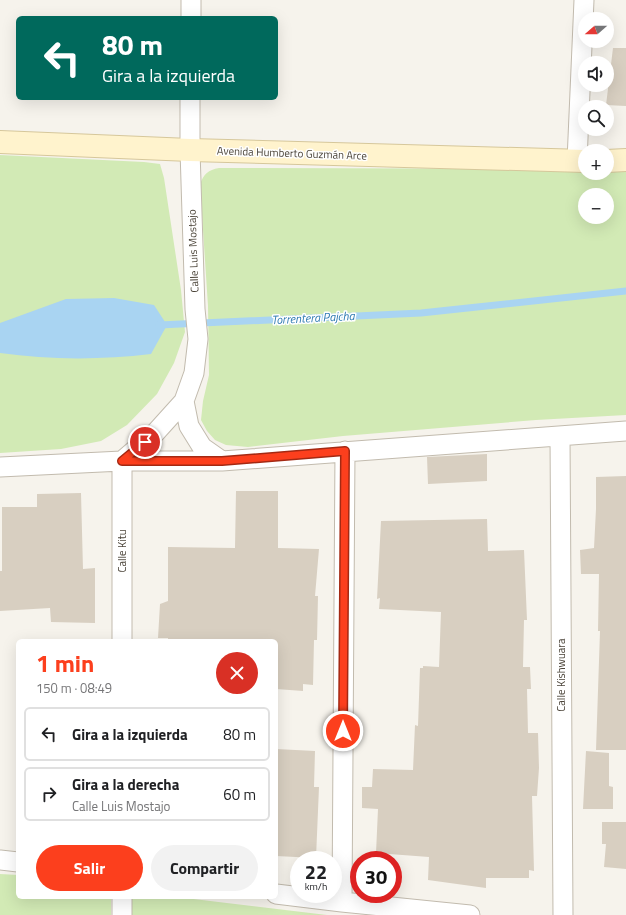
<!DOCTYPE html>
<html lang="es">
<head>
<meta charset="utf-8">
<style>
  :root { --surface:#fff; --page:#f2f2f2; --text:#202124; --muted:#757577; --line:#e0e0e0; --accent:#fc3f1d }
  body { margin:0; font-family:"Titillium Web",sans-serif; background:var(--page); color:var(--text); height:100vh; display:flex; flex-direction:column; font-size:15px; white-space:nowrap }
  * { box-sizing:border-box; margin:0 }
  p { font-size:13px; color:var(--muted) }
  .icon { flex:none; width:22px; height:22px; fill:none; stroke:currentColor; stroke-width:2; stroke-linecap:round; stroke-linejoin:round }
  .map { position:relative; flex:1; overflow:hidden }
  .side { position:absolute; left:16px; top:639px; width:262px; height:260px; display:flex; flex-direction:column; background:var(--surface); border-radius:6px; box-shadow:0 4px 16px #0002 }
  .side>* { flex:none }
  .guide { position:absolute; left:16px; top:16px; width:262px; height:84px; border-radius:6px; box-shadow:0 4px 16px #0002; background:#00695c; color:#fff; overflow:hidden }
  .needle { width:26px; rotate:250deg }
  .fabs { position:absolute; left:578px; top:12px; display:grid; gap:8px }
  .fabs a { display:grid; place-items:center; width:36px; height:36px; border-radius:50%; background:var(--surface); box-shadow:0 4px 16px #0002; font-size:20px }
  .speed { position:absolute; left:290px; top:851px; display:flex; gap:8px; font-size:20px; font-weight:700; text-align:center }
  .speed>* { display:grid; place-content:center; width:52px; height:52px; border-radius:50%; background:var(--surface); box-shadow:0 4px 16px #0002; line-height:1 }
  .speed small { font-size:10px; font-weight:400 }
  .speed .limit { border:6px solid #d22; background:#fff; color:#111 }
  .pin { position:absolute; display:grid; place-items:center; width:34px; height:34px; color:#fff; margin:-17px; border:2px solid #fff; border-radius:50%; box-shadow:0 1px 4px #0007 }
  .me { position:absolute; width:44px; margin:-22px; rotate:0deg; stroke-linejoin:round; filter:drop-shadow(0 0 3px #0008) }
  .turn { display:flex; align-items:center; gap:14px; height:84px; padding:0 20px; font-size:18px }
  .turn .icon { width:52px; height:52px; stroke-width:2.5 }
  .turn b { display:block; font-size:28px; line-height:34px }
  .round { display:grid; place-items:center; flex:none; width:42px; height:42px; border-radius:21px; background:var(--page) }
  .headline { display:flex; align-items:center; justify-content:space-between; height:68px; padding:0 20px }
  h1 { font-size:24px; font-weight:700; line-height:30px; color:var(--accent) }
  .primary-button { display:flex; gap:8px; margin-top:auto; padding:8px 20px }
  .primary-button a { flex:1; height:46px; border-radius:24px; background:var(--accent); color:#fff; font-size:16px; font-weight:700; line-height:46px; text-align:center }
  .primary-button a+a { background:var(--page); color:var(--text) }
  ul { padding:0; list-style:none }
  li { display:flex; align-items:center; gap:12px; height:54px; margin:0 8px 6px; padding:0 12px; border:2px solid var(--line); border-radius:6px }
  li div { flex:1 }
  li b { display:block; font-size:15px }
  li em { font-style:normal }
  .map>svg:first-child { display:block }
  .green { fill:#d2eab5; fill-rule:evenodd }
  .water { fill:#a9d4f2 }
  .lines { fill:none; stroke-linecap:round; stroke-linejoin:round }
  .stream { stroke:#a9d4f2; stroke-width:7 }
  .building { fill:#d8cfc1 }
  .street-casing { stroke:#c2bbae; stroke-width:21 }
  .secondary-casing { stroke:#d6c79b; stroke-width:24 }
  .street { stroke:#fff; stroke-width:19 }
  .secondary { stroke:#fff3cd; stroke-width:22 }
  .route-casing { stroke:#a42913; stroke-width:10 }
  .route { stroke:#fc3f1d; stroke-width:7 }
  .labels { text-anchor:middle; stroke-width:3; stroke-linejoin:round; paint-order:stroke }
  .street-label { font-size:11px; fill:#4b4439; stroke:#fff }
  .water-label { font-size:12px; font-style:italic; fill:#2e7ab2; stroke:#fff }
</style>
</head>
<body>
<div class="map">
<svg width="626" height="915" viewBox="0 0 626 915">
  <rect width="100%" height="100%" fill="#f6f3ec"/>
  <!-- green -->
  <path class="green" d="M0,155L144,162L160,164L164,178L181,290L185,332L174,363L157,394L127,425L101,441L61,449L0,453Z
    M219,168L585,169V173H607V169H626V415L536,420L343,436L248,447L226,445L215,440L207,431L201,420L203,401L209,375L208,306L200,184C204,174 208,170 219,168ZM585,195H607V217H585Z
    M0,874L18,875V897H111V915H0Z
    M130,897H177L327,915H128Z"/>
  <!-- water -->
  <path class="water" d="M114,298L154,305L167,325L151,354C101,360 49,360 0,353V323L66,299Z"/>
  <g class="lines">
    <!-- stream -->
    <path class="stream" d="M159,325L421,313L626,291"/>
  </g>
  <!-- building -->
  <path class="building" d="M613,48H626V106L606,105Z
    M487,454V481L428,484L427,457Z
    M626,476V750H596L600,631H598L599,574H581L580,550L594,548L596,509V477Z
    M236,491H278V548L319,549L315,596H318L317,640H314L313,685L303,684V691L276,689V641H168V638H158L160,604L168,601V547L235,548Z
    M81,493L83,569L95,568V623L51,622L50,608L0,611V571H2V507H37V494Z
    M487,519L488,551L524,550L527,620H524L523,667H530L531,689H527L528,733H538L539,768L537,796H532L534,871L529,870V878H486V888L428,880L429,857L376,853L378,809L362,808V787H372L373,769L413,770L415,725L418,726L420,668H423V666L439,667L441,612L379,609L380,598L377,599L381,521Z
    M276,749L315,751L314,787H319L316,858L276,856Z
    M586,751L609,753V786L613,787V809H583Z
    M602,822H626V869L604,867L606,844H602Z"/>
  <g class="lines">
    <!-- street casing -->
    <g class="street-casing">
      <path id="street" d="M191,18V0
        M577,161L584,0
        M184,401L189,426L202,447L222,461
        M560,436L563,915
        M0,467L122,461H222L626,431
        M122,641V461L156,432L184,401L194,373L198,339L195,309L190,150V98
        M0,860L18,862
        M276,894L342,902L470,915
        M122,897V915
        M342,902L345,451"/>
    </g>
    <!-- secondary casing -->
    <g class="secondary-casing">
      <path id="secondary" d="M0,142L190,150L585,161
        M607,161L626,160"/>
    </g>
    <!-- street -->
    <use href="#street" class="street"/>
    <!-- secondary -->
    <use href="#secondary" class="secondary"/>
  </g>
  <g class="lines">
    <!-- route casing -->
    <g class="route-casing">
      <path id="route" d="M145,442L122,461H222L345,451L343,731"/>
    </g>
    <!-- route -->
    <use href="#route" class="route"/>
  </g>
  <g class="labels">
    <!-- street labels -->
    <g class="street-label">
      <text transform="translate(292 153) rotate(2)" y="4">Avenida Humberto Guzmán Arce</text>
      <text transform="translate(193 251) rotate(-92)" y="4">Calle Luis Mostajo</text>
      <text transform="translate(122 551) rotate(-90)" y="4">Calle Kitu</text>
      <text transform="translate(561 675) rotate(-90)" y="4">Calle Kishwuara</text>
    </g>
    <!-- water labels -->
    <g class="water-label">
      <text transform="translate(313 318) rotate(-3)" y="4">Torrentera Pajcha</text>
    </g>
  </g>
</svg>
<div class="fabs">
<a><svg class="needle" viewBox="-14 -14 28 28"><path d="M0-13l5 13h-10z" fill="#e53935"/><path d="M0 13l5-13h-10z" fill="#757577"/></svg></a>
<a><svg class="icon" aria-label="sound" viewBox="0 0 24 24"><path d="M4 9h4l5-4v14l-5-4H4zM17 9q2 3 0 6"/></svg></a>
<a><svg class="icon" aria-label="search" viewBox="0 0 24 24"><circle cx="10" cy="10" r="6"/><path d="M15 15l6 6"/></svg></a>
<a>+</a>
<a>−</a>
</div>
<div class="speed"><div>22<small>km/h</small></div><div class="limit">30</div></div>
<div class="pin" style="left:145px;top:442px;background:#d93025"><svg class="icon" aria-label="arrive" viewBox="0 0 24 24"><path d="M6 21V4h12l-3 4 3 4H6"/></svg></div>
<svg class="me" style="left:343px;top:731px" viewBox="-20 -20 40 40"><circle r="17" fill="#fc3f1d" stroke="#fff" stroke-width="3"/><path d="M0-11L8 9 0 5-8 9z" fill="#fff"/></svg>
<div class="guide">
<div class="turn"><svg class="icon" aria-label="left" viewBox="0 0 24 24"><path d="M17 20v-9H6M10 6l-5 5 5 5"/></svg><div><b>80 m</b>Gira a la izquierda</div></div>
</div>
<section class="side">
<div class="headline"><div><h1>1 min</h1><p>150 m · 08:49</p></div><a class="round" style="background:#d93025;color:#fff"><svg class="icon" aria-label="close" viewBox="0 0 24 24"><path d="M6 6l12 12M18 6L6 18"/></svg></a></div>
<ul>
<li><svg class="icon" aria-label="left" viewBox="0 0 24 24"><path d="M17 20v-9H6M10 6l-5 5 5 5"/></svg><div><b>Gira a la izquierda</b></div><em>80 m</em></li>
<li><svg class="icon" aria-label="right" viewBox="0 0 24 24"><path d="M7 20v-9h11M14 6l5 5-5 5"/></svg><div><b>Gira a la derecha</b><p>Calle Luis Mostajo</p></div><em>60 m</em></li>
</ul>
<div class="primary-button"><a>Salir</a><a>Compartir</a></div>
</section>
</div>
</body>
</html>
